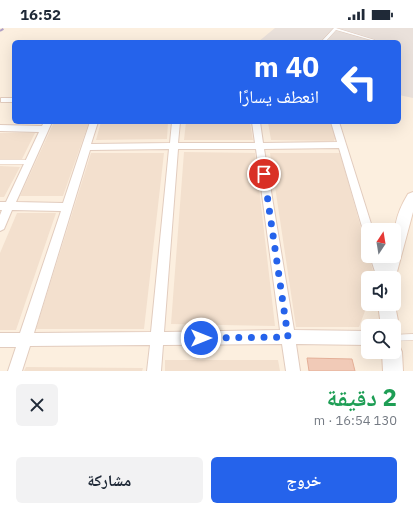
<!DOCTYPE html>
<html lang="ar">
<head>
<meta charset="utf-8">
<style>
  :root { --surface:#fff; --page:#f2f2f3; --text:#1f2937; --muted:#747a83; --accent:#2563eb }
  body { margin:0; font-family:"IBM Plex Sans","Noto Naskh Arabic",sans-serif; background:var(--page); color:var(--text); direction:rtl; height:100vh; display:flex; flex-direction:column; font-size:15px; white-space:nowrap }
  * { box-sizing:border-box; margin:0 }
  p { font-size:13px; color:var(--muted) }
  .icon { flex:none; width:22px; height:22px; fill:none; stroke:currentColor; stroke-width:2; stroke-linecap:round; stroke-linejoin:round }
  .map { position:relative; height:343px; overflow:hidden; direction:ltr }
  .details { display:flex; flex-direction:column; background:var(--surface); flex:1 }
  .details>* { flex:none }
  .guide { position:absolute; left:12px; top:12px; width:389px; height:84px; border-radius:6px; box-shadow:0 4px 16px #0002; direction:rtl; background:#2563eb; color:#fff; overflow:hidden }
  .needle { width:26px; rotate:12deg }
  .tools { position:absolute; left:361px; top:195px; display:grid; gap:8px }
  .tools a { display:grid; place-items:center; width:40px; height:40px; border-radius:6px; background:var(--surface); box-shadow:0 4px 16px #0002; font-size:20px }
  .pin { position:absolute; display:grid; place-items:center; width:34px; height:34px; color:#fff; margin:-17px; border:2px solid #fff; border-radius:50%; box-shadow:0 1px 4px #0007 }
  .me { position:absolute; width:44px; margin:-22px; rotate:90deg; stroke-linejoin:round; filter:drop-shadow(0 0 3px #0008) }
  .turn { display:flex; align-items:center; gap:14px; height:84px; padding:0 16px; font-size:18px }
  .turn .icon { width:52px; height:52px; stroke-width:2.5 }
  .turn b { display:block; font-size:28px; line-height:34px }
  .round { display:grid; place-items:center; flex:none; width:42px; height:42px; border-radius:6px; background:var(--page) }
  .overview { display:flex; align-items:center; justify-content:space-between; height:68px; padding:0 16px }
  h1 { font-size:24px; font-weight:800; line-height:30px; color:#1e9e55 }
  .action { display:flex; gap:8px; margin-top:auto; padding:8px 16px }
  .action a { flex:1; height:46px; border-radius:6px; background:var(--accent); color:#fff; font-size:16px; font-weight:800; line-height:46px; text-align:center }
  .action a+a { background:var(--page); color:var(--text) }
  .status { display:flex; justify-content:space-between; align-items:center; height:28px; padding:0 20px; background:var(--surface); direction:ltr }
  .status svg { height:11px; fill:currentColor }
  .map>svg:first-child { display:block }
  .residential { fill:#f3e0ce }
  .industrial { fill:#eae1db }
  .building { fill:#f1cab7; stroke:#e4af97 }
  .lines { fill:none; stroke-linecap:round; stroke-linejoin:round }
  .lane-casing { stroke:#e2ccbe; stroke-width:1 }
  .street-casing { stroke:#e2ccbe; stroke-width:2 }
  .secondary-casing { stroke:#e7cdbb; stroke-width:2 }
  .lane { fill:#fff; fill-rule:evenodd }
  .street { fill:#fff; fill-rule:evenodd }
  .secondary { fill:#fff; fill-rule:evenodd }
  .rail { stroke:#b09fc4; stroke-width:2; stroke-dasharray:4 2.5; stroke-linecap:butt }
  .route { stroke:#2563eb; stroke-width:7; stroke-dasharray:0 12.6 }
</style>
</head>
<body>
<div class="status"><b>16:52</b><svg viewBox="0 0 49 12"><path d="M0 12V9h3v3zM5 12V6h3v6zM10 12V3h3v9zM15 12V0h3v12zM26 1h20v11H26zM47 4h2v5h-2z"/></svg></div>
<div class="map">
<svg width="413" height="343" viewBox="0 0 413 343">
  <rect width="100%" height="100%" fill="#fcefdf"/>
  <!-- residential -->
  <path class="residential" d="M54,94H89L63,168H20Z
    M101,94H168L167,111L96,112Z
    M186,94H250L253,112H184Z
    M268,94H332L337,106L334,113L271,112Z
    M0,105H35L22,131H0Z
    M184,124L255,125L275,298L171,296Z
    M91,125H164L144,301H36Z
    M270,125H340L375,250H368V275L359,299H296Z
    M0,138L20,139L4,169H0Z
    M17,185H56L16,302H0V225Z
    M165,332H278L280,343H165Z
    M26,339L143,340L142,343H24Z"/>
  <!-- industrial -->
  <path class="industrial" d="M275,0H413V70L399,67V14H258Z"/>
  <!-- building -->
  <path class="building" d="M307,330L352,331L355,343H309Z"/>
  <g class="lines">
    <!-- lane casing -->
    <g class="lane-casing">
      <path id="lane" d="M334,0H336L375,12L373,14H369L371,12L336,2L325,14H321Z
        M0,132H29L31,134L29,136H0Z
        M413,306V312L394,313V307Z"/>
    </g>
    <!-- street casing -->
    <g class="street-casing">
      <path id="street" d="M1,70H14V74H1Z
        M44,94H52L16,174L63,175L90,94H98L91,116L170,115L172,94H180L178,115H255L252,94H260L263,115L337,114L331,94H339L373,202H368V207L364,205L363,202L339,120L264,121L294,302L368,303V317L296,316L300,343H286L282,316L163,317L161,343H147L150,317L30,318L22,343H8L16,319H0V305H20L61,183L12,182L4,201L0,203V187L2,182H0V174H6L39,104L0,103V97L42,98ZM169,121L151,304L34,305L90,122ZM178,121H256L280,302L164,304Z
        M370,228H382L389,250H377Z"/>
    </g>
    <!-- secondary casing -->
    <g class="secondary-casing">
      <path id="secondary" d="M413,164V184L394,255V250H380L386,228H394C394,202 394,189 408,166Z
        M394,272L399,298L396,304L394,305V298H381L378,276H394Z
        M394,315L399,317L402,324L403,343H383L382,324H394Z"/>
    </g>
    <!-- lane -->
    <use href="#lane" class="lane"/>
    <!-- street -->
    <use href="#street" class="street"/>
    <!-- secondary -->
    <use href="#secondary" class="secondary"/>
    <!-- rail -->
    <path class="rail" d="M0,3L5,0"/>
  </g>
  <g class="lines">
    <!-- route -->
    <path class="route" d="M201,310L288,309L264,146"/>
  </g>
</svg>
<div class="tools">
<a><svg class="needle" viewBox="-14 -14 28 28"><path d="M0-13l5 13h-10z" fill="#e53935"/><path d="M0 13l5-13h-10z" fill="#747a83"/></svg></a>
<a><svg class="icon" aria-label="sound" viewBox="0 0 24 24"><path d="M4 9h4l5-4v14l-5-4H4zM17 9q2 3 0 6"/></svg></a>
<a><svg class="icon" aria-label="search" viewBox="0 0 24 24"><circle cx="10" cy="10" r="6"/><path d="M15 15l6 6"/></svg></a>
</div>
<div class="pin" style="left:264px;top:146px;background:#d93025"><svg class="icon" aria-label="arrive" viewBox="0 0 24 24"><path d="M6 21V4h12l-3 4 3 4H6"/></svg></div>
<svg class="me" style="left:201px;top:310px" viewBox="-20 -20 40 40"><circle r="17" fill="#2563eb" stroke="#fff" stroke-width="3"/><path d="M0-11L8 9 0 5-8 9z" fill="#fff"/></svg>
<div class="guide">
<div class="turn"><svg class="icon" aria-label="left" viewBox="0 0 24 24"><path d="M17 20v-9H6M10 6l-5 5 5 5"/></svg><div><b>40 m</b>انعطف يسارًا</div></div>
</div>
</div>
<section class="details">
<div class="overview"><div><h1>2 دقيقة</h1><p>130 m · 16:54</p></div><a class="round"><svg class="icon" aria-label="close" viewBox="0 0 24 24"><path d="M6 6l12 12M18 6L6 18"/></svg></a></div>
<div class="action"><a>خروج</a><a>مشاركة</a></div>
</section>
</body>
</html>
